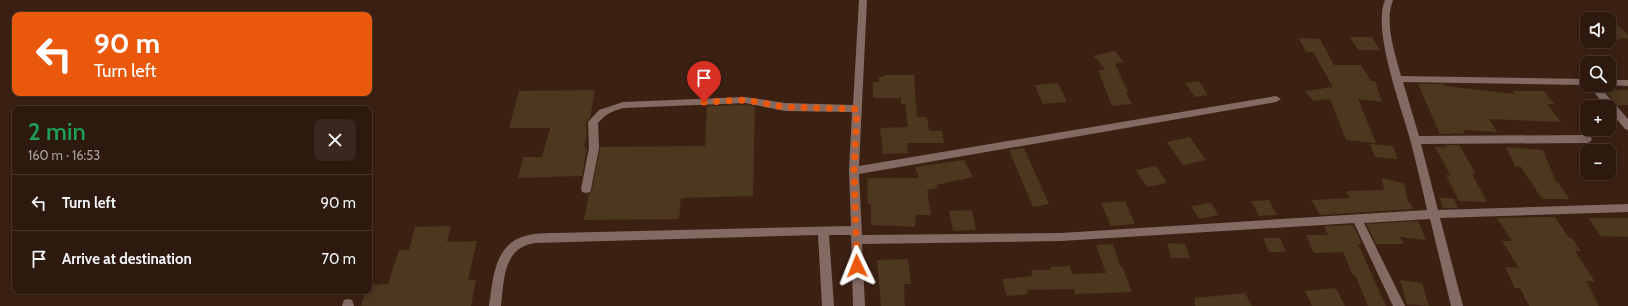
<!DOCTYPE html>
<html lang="en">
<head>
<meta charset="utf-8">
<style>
  :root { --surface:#2d190e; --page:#39261c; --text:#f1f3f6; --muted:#a7a09e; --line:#48382e }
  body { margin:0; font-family:Cabin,sans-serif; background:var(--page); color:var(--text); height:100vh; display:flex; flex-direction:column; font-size:15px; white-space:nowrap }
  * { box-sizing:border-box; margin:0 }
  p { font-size:13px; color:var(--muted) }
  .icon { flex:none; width:22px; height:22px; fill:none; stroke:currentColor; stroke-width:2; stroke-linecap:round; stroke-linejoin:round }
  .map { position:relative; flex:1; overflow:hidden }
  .drawer { position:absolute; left:12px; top:106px; width:360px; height:188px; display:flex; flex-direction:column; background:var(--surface); border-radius:8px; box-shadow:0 2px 10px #0003,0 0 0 1px var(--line) }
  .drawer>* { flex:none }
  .banner { position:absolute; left:12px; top:12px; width:360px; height:84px; border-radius:8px; box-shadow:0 2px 10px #0003,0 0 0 1px var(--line); background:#ea580c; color:#fff; overflow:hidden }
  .buttons { position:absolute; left:1580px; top:12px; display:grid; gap:8px }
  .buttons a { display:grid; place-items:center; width:36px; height:36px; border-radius:8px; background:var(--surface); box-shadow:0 2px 10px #0003,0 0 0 1px var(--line); font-size:20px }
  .pin { position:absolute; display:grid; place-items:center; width:34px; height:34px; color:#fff; margin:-41px -17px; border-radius:50% 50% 50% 0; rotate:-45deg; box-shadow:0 0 4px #0007 }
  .pin .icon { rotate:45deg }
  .me { position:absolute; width:44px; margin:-22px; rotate:358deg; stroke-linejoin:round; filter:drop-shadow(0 0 3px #0008) }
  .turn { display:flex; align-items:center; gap:14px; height:84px; padding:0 16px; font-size:18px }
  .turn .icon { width:52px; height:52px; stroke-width:2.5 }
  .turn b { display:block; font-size:28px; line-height:34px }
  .round { display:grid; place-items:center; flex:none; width:42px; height:42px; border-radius:8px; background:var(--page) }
  .head { display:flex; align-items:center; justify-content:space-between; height:68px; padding:0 16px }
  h1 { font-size:24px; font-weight:600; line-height:30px; color:#1e9e55 }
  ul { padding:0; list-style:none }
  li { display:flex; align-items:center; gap:12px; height:56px; padding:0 16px; border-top:1px solid var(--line) }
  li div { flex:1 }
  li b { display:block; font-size:15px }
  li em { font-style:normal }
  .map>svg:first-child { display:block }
  .building { fill:#4c371f }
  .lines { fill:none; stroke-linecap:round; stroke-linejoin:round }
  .minor { fill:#836a63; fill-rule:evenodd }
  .route { stroke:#ea580c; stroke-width:7; stroke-dasharray:0 12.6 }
</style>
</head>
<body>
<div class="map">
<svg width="1628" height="306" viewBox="0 0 1628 306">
  <rect width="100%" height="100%" fill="#3c2113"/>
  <!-- building -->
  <path class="building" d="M1609,16L1628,35V38L1614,39L1609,34Z
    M1350,37H1372L1380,50H1358Z
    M1299,38L1320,39L1334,65H1361L1371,81H1375L1382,102L1358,99L1376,143L1346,140L1330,99L1313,101L1305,91L1333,87L1313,52H1306Z
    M1115,51L1124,62L1115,64L1128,92L1126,93L1132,104L1112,106L1098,70H1105L1094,56Z
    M884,75H914L917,117H927L929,131H942L944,143H907L908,153L883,154L880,128L908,127L905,104H901V98H873V82H879L878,77H884Z
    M1199,81L1208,95L1195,97L1185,83Z
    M1058,83L1067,102L1043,104L1035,85Z
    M1418,84H1444L1445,86L1515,94L1513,91H1544L1554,104H1547L1561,122L1489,119L1497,132L1463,130L1465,134L1452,133L1453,134H1440Z
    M595,90L590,118L586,122L587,134L584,147L587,148L582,176L518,178L523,157H542L550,128H509L519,91Z
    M1605,90H1628V105H1617Z
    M745,105L755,106L753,196L681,198L679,219L584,220L589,194L592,189L600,147L705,146L707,106Z
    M1190,137L1206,160L1183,165L1167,142Z
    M1370,144L1393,146L1398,159L1375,157Z
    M1445,145H1459L1476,174H1472L1487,202L1459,201L1446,175L1451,176L1435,147H1447Z
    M1506,147L1543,150L1556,182H1558L1569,199H1542L1521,167L1515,166Z
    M1024,148L1049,204L1033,207L1009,150Z
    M964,160L973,177L937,185L938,188L927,190L931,215H916L915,227L871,225V204H868L867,178H919L915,167Z
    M1156,166L1167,183L1147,187L1136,170Z
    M1382,178L1404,183L1408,202H1410L1413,209L1320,215L1311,200L1350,198L1346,191L1384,190Z
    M1439,197L1454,199L1458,208H1443Z
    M1269,200L1277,215L1259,216L1251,201Z
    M1125,201L1135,224L1111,226L1101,203Z
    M1211,203L1219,215L1199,219L1191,206Z
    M972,210L976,230L953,231L949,211Z
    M1532,217H1555L1569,238H1572L1581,251H1575L1595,282L1586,281L1599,306H1529L1520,288H1515L1505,267L1519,268L1502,241H1512L1497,218Z
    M1588,218H1628V237L1601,236Z
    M1418,221L1426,240L1400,237L1404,244H1376L1366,224Z
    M1353,225L1362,244H1358L1386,306H1368L1355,275H1353L1343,252L1314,253L1306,235H1328L1324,226Z
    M451,226L447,242L477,241L468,280H476L471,306H361L366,291H369V285L388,284L399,250H409L415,227Z
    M1263,238H1280L1286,252H1269Z
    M1167,243L1185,244L1190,258H1171Z
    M1113,244L1120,266H1122L1132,292L1075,294L1074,289L1027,290L1028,294L1007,296L1002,279L1032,276L1031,270H1051V267L1070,266L1072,274L1106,273L1096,245Z
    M908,259L911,284H904L905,306H881L877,260Z
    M1400,280L1422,283L1429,306L1407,304Z
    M1336,288L1345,306H1312L1305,291Z
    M1245,293L1252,306H1195V298Z"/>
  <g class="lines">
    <!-- minor -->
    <path class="minor" d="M859,0H867L859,166L1276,96L1281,99L1276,102L859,174L862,235L1061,233L1427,210C1422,186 1416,163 1410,139C1401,106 1372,30 1385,0H1393C1384,23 1395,53 1401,76L1587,79V85L1403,82L1419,136L1587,135L1590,136L1592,139L1590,142L1587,143L1421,144L1438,210L1628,204V212L1440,218L1463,306H1451L1430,219L1364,223L1405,306H1393L1354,223L1061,241L862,244L865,306H853L851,235H829L834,306H822L818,235L535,243C503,247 504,281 501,306H489C493,280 494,244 525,236C535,233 546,233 556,233L851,226L849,171L852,112L785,111L745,103L623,108C613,111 605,114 598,123L599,148L591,189L590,192L586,193L582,192L581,189L589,148L588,122L599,110L623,102L745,97L785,103L853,105Z
      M1609,80H1628V86L1606,85H1609Z
      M1588,85H1598L1628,119V130L1625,129L1609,110V107H1606Z
      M348,299L352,300L354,306H342L344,300Z"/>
  </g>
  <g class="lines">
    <!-- route -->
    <path class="route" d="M704,102L745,100L785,107L857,109L854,171L857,266"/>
  </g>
</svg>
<div class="buttons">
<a><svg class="icon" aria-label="sound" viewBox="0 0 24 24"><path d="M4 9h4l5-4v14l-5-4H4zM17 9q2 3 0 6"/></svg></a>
<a><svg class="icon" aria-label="search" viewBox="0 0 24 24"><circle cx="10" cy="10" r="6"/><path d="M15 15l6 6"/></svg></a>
<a>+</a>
<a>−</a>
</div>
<div class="pin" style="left:704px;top:102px;background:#d93025"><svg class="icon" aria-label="arrive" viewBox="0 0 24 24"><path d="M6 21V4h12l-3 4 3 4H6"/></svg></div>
<svg class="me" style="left:857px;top:266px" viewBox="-20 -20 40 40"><path d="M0-17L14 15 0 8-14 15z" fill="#ea580c" stroke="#fff" stroke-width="4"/></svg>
<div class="banner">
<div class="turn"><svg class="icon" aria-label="left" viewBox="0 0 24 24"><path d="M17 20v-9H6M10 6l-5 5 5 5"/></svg><div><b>90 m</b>Turn left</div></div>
</div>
<section class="drawer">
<div class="head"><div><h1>2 min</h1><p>160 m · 16:53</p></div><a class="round"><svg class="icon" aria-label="close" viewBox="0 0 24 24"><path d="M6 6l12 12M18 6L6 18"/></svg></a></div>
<ul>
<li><svg class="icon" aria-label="left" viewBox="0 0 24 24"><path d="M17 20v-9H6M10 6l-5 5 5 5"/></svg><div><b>Turn left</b></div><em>90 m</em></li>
<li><svg class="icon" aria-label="arrive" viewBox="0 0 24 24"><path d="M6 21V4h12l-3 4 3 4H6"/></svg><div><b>Arrive at destination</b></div><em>70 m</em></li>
</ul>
</section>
</div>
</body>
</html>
